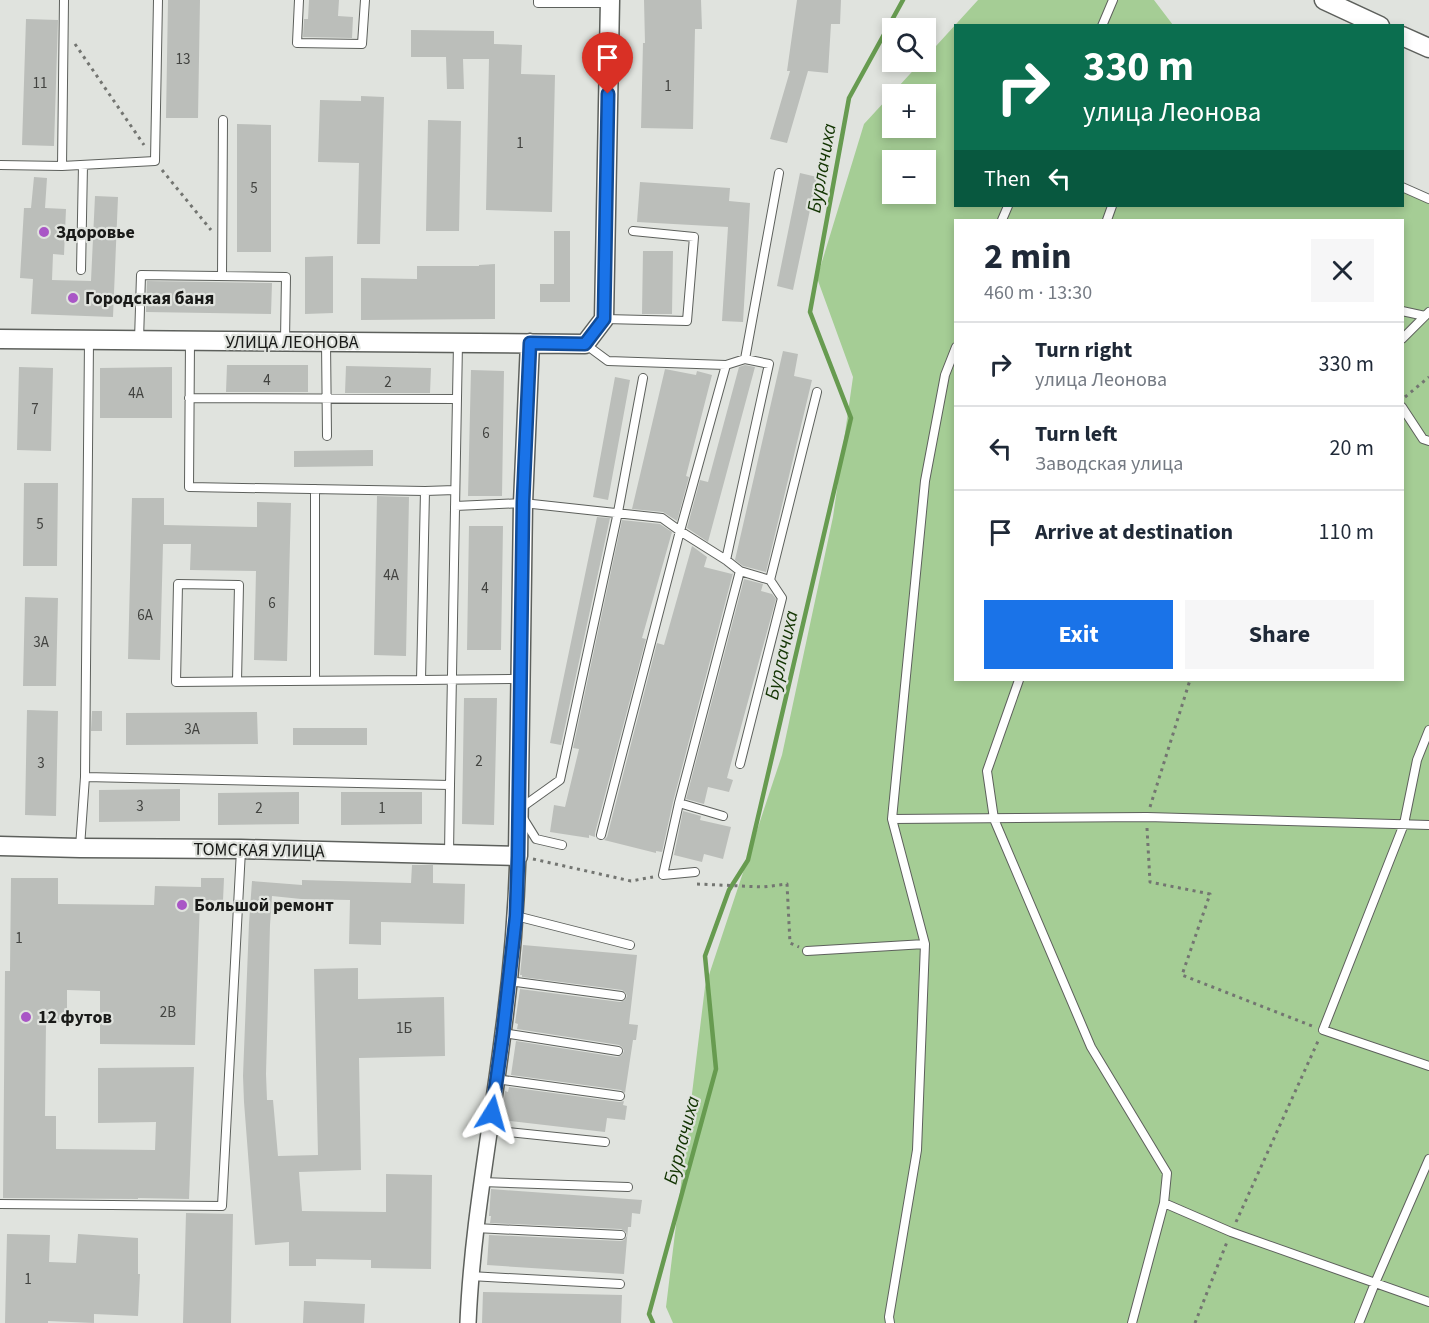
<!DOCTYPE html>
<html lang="en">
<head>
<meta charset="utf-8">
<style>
  :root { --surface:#fff; --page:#f6f6f7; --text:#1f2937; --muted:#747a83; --line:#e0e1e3; --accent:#1a73e8 }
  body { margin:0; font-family:"Source Sans 3",sans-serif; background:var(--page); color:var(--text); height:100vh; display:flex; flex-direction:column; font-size:22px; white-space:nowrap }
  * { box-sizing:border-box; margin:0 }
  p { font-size:20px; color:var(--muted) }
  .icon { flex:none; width:33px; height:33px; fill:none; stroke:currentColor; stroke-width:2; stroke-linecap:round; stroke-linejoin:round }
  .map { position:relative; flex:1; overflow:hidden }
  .panel { position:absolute; left:954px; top:219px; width:450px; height:462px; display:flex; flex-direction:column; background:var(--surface); border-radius:0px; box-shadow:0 3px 9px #0003 }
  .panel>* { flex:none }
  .top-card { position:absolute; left:954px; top:24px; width:450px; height:183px; border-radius:0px; box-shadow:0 3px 9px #0003; background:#0b6e4f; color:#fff; overflow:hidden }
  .controls { position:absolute; left:882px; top:18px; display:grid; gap:12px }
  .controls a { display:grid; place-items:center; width:54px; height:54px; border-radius:0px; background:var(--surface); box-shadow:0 3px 9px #0003; font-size:30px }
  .pin { position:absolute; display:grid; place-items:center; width:51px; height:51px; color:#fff; margin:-62px -26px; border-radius:50% 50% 50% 0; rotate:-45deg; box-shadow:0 0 6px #0007 }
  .pin .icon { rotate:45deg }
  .me { position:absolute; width:66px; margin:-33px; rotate:8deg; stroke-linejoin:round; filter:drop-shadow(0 0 4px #0008) }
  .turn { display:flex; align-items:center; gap:21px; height:126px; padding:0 30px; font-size:27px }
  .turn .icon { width:78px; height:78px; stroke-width:2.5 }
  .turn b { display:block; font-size:42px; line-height:51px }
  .then { display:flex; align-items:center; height:57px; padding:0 30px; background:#0003; gap:12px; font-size:22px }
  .round { display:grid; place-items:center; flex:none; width:63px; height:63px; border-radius:0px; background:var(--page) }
  .overview { display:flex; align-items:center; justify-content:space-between; height:102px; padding:0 30px }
  h1 { font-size:36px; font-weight:700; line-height:45px }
  .primary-button { display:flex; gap:12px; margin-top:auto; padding:12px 30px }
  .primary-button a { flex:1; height:69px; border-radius:0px; background:var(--accent); color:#fff; font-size:24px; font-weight:700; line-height:69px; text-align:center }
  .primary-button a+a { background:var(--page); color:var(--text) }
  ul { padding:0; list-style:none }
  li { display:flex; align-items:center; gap:18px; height:84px; padding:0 30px; border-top:2px solid var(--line) }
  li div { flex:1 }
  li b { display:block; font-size:22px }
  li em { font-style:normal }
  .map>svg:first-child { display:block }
  .green { fill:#a5cd95; fill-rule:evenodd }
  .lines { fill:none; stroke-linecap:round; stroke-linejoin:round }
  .stream { stroke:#679b50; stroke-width:4.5 }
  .building { fill:#bbbeba }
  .service-casing { stroke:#5d605c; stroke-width:10 }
  .minor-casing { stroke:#5d605c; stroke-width:18 }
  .tertiary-casing { stroke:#5d605c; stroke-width:21 }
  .path { stroke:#737571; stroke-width:3; stroke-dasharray:3 4.5; stroke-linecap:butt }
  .service { stroke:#fff; stroke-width:8 }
  .minor { stroke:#fff; stroke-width:15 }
  .tertiary { stroke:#fff; stroke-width:18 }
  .route-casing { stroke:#114b97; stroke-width:15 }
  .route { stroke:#1a73e8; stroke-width:10 }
  .poi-dot { fill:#a956c6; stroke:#e0e3de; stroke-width:2 }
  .labels { text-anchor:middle; stroke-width:4.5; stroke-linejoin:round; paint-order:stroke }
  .number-label { font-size:15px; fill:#424340 }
  .poi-label { font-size:18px; font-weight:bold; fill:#191a18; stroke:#e0e3de; text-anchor:start }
  .street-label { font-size:18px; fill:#191a18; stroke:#e0e3de }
  .water-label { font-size:20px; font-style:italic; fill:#130; stroke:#e0e3de }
</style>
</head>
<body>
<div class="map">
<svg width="1429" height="1323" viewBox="0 0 1429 1323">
  <rect width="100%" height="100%" fill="#e0e3de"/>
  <!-- green -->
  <path class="green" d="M978,0H1154L1173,25L956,26V206H1402L1403,189L1429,201V1323H673L666,1307L705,987L782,755L833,517L853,377L817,278L864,124L921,62H926V57ZM892,94H926V128H892ZM892,160H926V194H892ZM956,220H1402V680H956Z"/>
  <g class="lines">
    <!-- stream -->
    <path class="stream" d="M653,1323L649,1314L716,1069L705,956L729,890L748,860L851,418L810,312L849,98L903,0"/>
  </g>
  <!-- building -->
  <path class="building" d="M168,0H200L198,118H166Z
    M309,0H339L338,16L353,17L352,38L303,37L304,19H308Z
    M644,0H701L702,29H695L693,129L641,128L643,43H645Z
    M797,0H841L840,24H831L828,73L808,71L787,143L770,139L790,71H787Z
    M26,19L58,20L54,146L22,145Z
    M411,30L494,31V44L522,45L521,74L555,75L552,212L486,210L489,59H463L464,89H447L446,57H411Z
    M361,96L384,97L380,244H357L359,163L318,162L320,100L361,101Z
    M428,120L461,121L459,231H426Z
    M237,124L271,125V252H237Z
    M800,173L817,177L793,290L777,286Z
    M34,177L47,178L45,208L66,209L64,255L53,254L52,280L91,281L95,196L118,197L113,317L31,314L33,279L20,278L24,208H31Z
    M640,182L730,188L729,201L750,203L743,322L722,321L728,227L637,222Z
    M554,231H570V302H540V284H554Z
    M643,251H673L672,314H642Z
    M333,256V313L305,314V257Z
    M495,264V319L361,320V278L417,279V266H479V265Z
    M147,281L272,283L271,314L146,312Z
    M783,351L798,354L794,376L812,380L766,572L743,566L735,560Z
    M227,365H308V392H226Z
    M745,365L755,367L708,542L687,528L700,480L708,482L739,367Z
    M346,366L431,368L430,393H345Z
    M19,367L53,368L51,451L17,450Z
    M172,367V418H100V368Z
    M665,369L696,375L697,371L712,375L686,476L689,477L677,521L663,512L632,509Z
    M471,370L504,371L502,496H468Z
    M615,377L630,380L608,500L593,497Z
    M373,450V466L294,467V451Z
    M24,483H58L57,566H23Z
    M377,496L409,497L406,656L374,655Z
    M132,498H164V525L257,527V502L291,503L287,661L254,660L256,571L190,570L191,544H163L160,660L128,659Z
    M597,517L610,518L561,745L550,743Z
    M622,520L660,524L672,532L642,638L646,639L595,833V837L589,835V838L550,832L554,805L565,807L579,749L573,748Z
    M469,526H503L501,650H467Z
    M692,546L707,557L704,567L732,574L733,573L673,802L662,852L656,851V853L604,840L607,837L657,643L664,645Z
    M744,579L763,584L761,591L772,594L776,599L727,778L733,780L729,792L708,787L704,804L686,799Z
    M25,597L58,598L56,686H23Z
    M464,698H497L494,825L462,824Z
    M27,710L58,711L56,816L25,815Z
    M92,711H102V731H91Z
    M257,712L258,744L126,745V713Z
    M293,728H367V745H293Z
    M180,789V821L99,822V790Z
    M299,792V824L218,825V793Z
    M341,792H422V824L341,825Z
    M683,811L701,816L700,820L731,827L723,859L704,854L702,862L674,855Z
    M412,865H433V883L465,884L464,924L381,922V945L349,944L350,900L301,899L272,896L270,925L266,1074L267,1100H273L278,1156L318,1155L314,969L358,968V999L444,997L445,1056L359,1058L361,1170L299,1172L302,1211L386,1212V1174L432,1175L431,1269L371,1268V1260L316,1259V1266H289V1242L255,1245L244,1102L243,1076L249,923L252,881L302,885V880L411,883Z
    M11,878H58V904L154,905L155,886L201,887V878H224L223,901L200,900L195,1045L100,1044V991L67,990V1022H46L45,1116H56V1149L155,1150L156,1122L98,1123V1068L194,1067L189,1199L138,1198V1199L3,1198L5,971H10Z
    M523,945L637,955L629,1024L638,1025L636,1040H633L625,1093L621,1090L511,1075L516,1041L617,1057L622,1055L624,1051L622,1047L619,1045L517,1029L518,1024L515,1023L520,989L620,1002L625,1000L627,996L625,992L622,990L522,977V975H520Z
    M509,1087L619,1102L624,1101L623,1105L627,1106L625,1120L607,1118L605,1132L501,1120L505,1091L508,1092Z
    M491,1189L642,1200L640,1214L632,1213L631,1227H628L624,1274L487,1265L489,1235L621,1241L624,1240L627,1236L626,1232L621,1229L490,1223L491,1216H489Z
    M186,1213L233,1214L231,1323H183Z
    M7,1234L50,1235L49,1262L76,1263L78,1234L138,1238V1274H140L138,1316L94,1314V1323L48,1321V1323H5Z
    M483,1292L622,1295L621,1323H482Z
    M304,1301L365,1304L364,1323H303Z"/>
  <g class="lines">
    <!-- service casing -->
    <g class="service-casing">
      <path id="service" d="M299,0L297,43L362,44L365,0
        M538,0V3H609
        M1102,26L1113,0
        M0,165L62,166L155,161L158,0
        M62,166L64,0
        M1402,187L1429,199
        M1002,220L1008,206
        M1107,220L1112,206
        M81,270L83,165
        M222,276L223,120
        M1402,311L1425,316
        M605,319L687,321L694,237L633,231
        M1402,339L1429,312
        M139,340L141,275L286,277L285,340
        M190,341L189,487L425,491L421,680L176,682L178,584L239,585L237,681
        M326,342L327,436
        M585,344L608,361L726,365L745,359L769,364L726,560
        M745,359L779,173
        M189,398L457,399
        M1402,407L1423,439L1429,441
        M425,491L455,490
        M455,506L523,503L662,518L680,531L726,560L740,571L770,580L782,598L740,764
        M770,580L817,392
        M421,680L520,679
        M1019,680L987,771L994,819L1091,1047L1167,1173L1164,1203L1132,1323
        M315,681V489
        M1429,730L1417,760L1404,824L1323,1030L1429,1066
        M85,777L89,341
        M450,785L458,343
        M679,803L723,816
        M892,819L1147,817L1429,825
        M601,835L680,531L726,365
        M562,845L536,839L518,810L560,780L618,512L643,378
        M80,847L85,777L450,785L449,854
        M695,872L663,875L679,803L740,571
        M516,916L630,945
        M807,951L925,944
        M509,981L621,996
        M503,1033L618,1051
        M496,1079L620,1096
        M489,1130L605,1142
        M482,1182L628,1187
        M1164,1203L1231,1232L1429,1302
        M0,1204L222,1206L241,850
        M475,1228L621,1235
        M470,1276L620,1284
        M890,1323L889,1317L917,1150L925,944L892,819L925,481L945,375L956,347
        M1359,1323L1375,1283L1429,1159"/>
    </g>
    <!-- minor casing -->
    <g class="minor-casing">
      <path id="minor" d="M468,1323C472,1226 491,1130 503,1033C511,975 516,916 518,856"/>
    </g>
    <!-- tertiary casing -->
    <g class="tertiary-casing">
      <path id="tertiary" d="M1324,0L1380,26
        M1402,36L1429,48
        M0,339L585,344L604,319L610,0
        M0,846L80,848L241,849L518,856L523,503L530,343"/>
    </g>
    <!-- path -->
    <path class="path" d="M75,44L144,145
      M162,170L211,230
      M1405,397L1429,377
      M1150,807L1190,680
      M1147,828L1150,882L1210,894L1182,975L1312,1026
      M533,859L631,881L653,877
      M697,884L763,887L787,884L790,943L799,947
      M1236,1222L1319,1039
      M1195,1323L1227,1242"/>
    <!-- service -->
    <use href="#service" class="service"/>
    <!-- minor -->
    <use href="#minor" class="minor"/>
    <!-- tertiary -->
    <use href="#tertiary" class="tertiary"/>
  </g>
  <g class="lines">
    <!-- route casing -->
    <g class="route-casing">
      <path id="route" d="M492,1113L503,1033L516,916L518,856L523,502L530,343L585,344L604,319L608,94"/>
    </g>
    <!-- route -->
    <use href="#route" class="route"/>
  </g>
  <!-- markers -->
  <g class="poi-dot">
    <circle cx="44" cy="232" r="6"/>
    <circle cx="73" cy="298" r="6"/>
    <circle cx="182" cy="905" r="6"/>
    <circle cx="26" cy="1017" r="6"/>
  </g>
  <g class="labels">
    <!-- number labels -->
    <g class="number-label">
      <text x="183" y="64">13</text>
      <text x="40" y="88">11</text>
      <text x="668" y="91">1</text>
      <text x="520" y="148">1</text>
      <text x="254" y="193">5</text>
      <text x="267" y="385">4</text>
      <text x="388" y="387">2</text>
      <text x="136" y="398">4А</text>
      <text x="35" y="414">7</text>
      <text x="486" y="438">6</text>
      <text x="40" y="529">5</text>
      <text x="391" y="580">4А</text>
      <text x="485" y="593">4</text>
      <text x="272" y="608">6</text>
      <text x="145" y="620">6А</text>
      <text x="41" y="647">3А</text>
      <text x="192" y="734">3А</text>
      <text x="479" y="766">2</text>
      <text x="41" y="768">3</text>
      <text x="140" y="811">3</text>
      <text x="259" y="813">2</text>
      <text x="382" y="813">1</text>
      <text x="19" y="943">1</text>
      <text x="168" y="1017">2В</text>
      <text x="404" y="1033">1Б</text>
      <text x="28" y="1284">1</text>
    </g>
    <!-- poi labels -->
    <g class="poi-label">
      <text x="56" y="238">Здоровье</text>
      <text x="85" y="304">Городская баня</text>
      <text x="194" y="911">Большой ремонт</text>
      <text x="38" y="1023">12 футов</text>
    </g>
    <!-- street labels -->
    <g class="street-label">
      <text x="292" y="348">УЛИЦА ЛЕОНОВА</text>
      <text transform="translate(259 850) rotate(1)" y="6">ТОМСКАЯ УЛИЦА</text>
    </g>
    <!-- water labels -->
    <g class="water-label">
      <text transform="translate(821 168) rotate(-80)" y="7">Бурлачиха</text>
      <text transform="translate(781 655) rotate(-77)" y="7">Бурлачиха</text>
      <text transform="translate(681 1140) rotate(-75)" y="7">Бурлачиха</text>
    </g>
  </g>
</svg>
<div class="controls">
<a><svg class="icon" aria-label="search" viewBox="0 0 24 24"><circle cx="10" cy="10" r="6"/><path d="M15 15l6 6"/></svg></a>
<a>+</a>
<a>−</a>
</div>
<div class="pin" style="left:608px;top:94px;background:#d93025"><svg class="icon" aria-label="arrive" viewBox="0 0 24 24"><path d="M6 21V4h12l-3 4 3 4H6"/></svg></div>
<svg class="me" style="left:492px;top:1113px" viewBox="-20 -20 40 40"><path d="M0-17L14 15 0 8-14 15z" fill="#1a73e8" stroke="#fff" stroke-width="4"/></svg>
<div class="top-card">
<div class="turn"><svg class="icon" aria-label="right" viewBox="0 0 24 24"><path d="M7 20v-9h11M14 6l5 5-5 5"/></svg><div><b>330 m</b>улица Леонова</div></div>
<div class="then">Then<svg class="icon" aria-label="left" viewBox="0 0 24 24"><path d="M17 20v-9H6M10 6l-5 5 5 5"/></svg></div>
</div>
<section class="panel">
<div class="overview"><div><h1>2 min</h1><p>460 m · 13:30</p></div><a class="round"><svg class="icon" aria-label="close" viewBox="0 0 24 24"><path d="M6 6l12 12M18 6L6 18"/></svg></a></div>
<ul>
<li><svg class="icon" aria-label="right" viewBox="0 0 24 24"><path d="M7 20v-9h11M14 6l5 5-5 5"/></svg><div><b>Turn right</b><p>улица Леонова</p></div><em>330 m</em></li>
<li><svg class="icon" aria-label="left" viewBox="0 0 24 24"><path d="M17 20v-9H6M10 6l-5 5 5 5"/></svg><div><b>Turn left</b><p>Заводская улица</p></div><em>20 m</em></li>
<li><svg class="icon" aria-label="arrive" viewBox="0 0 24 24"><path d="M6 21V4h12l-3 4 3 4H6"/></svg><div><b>Arrive at destination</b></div><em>110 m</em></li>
</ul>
<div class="primary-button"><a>Exit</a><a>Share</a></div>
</section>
</div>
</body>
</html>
